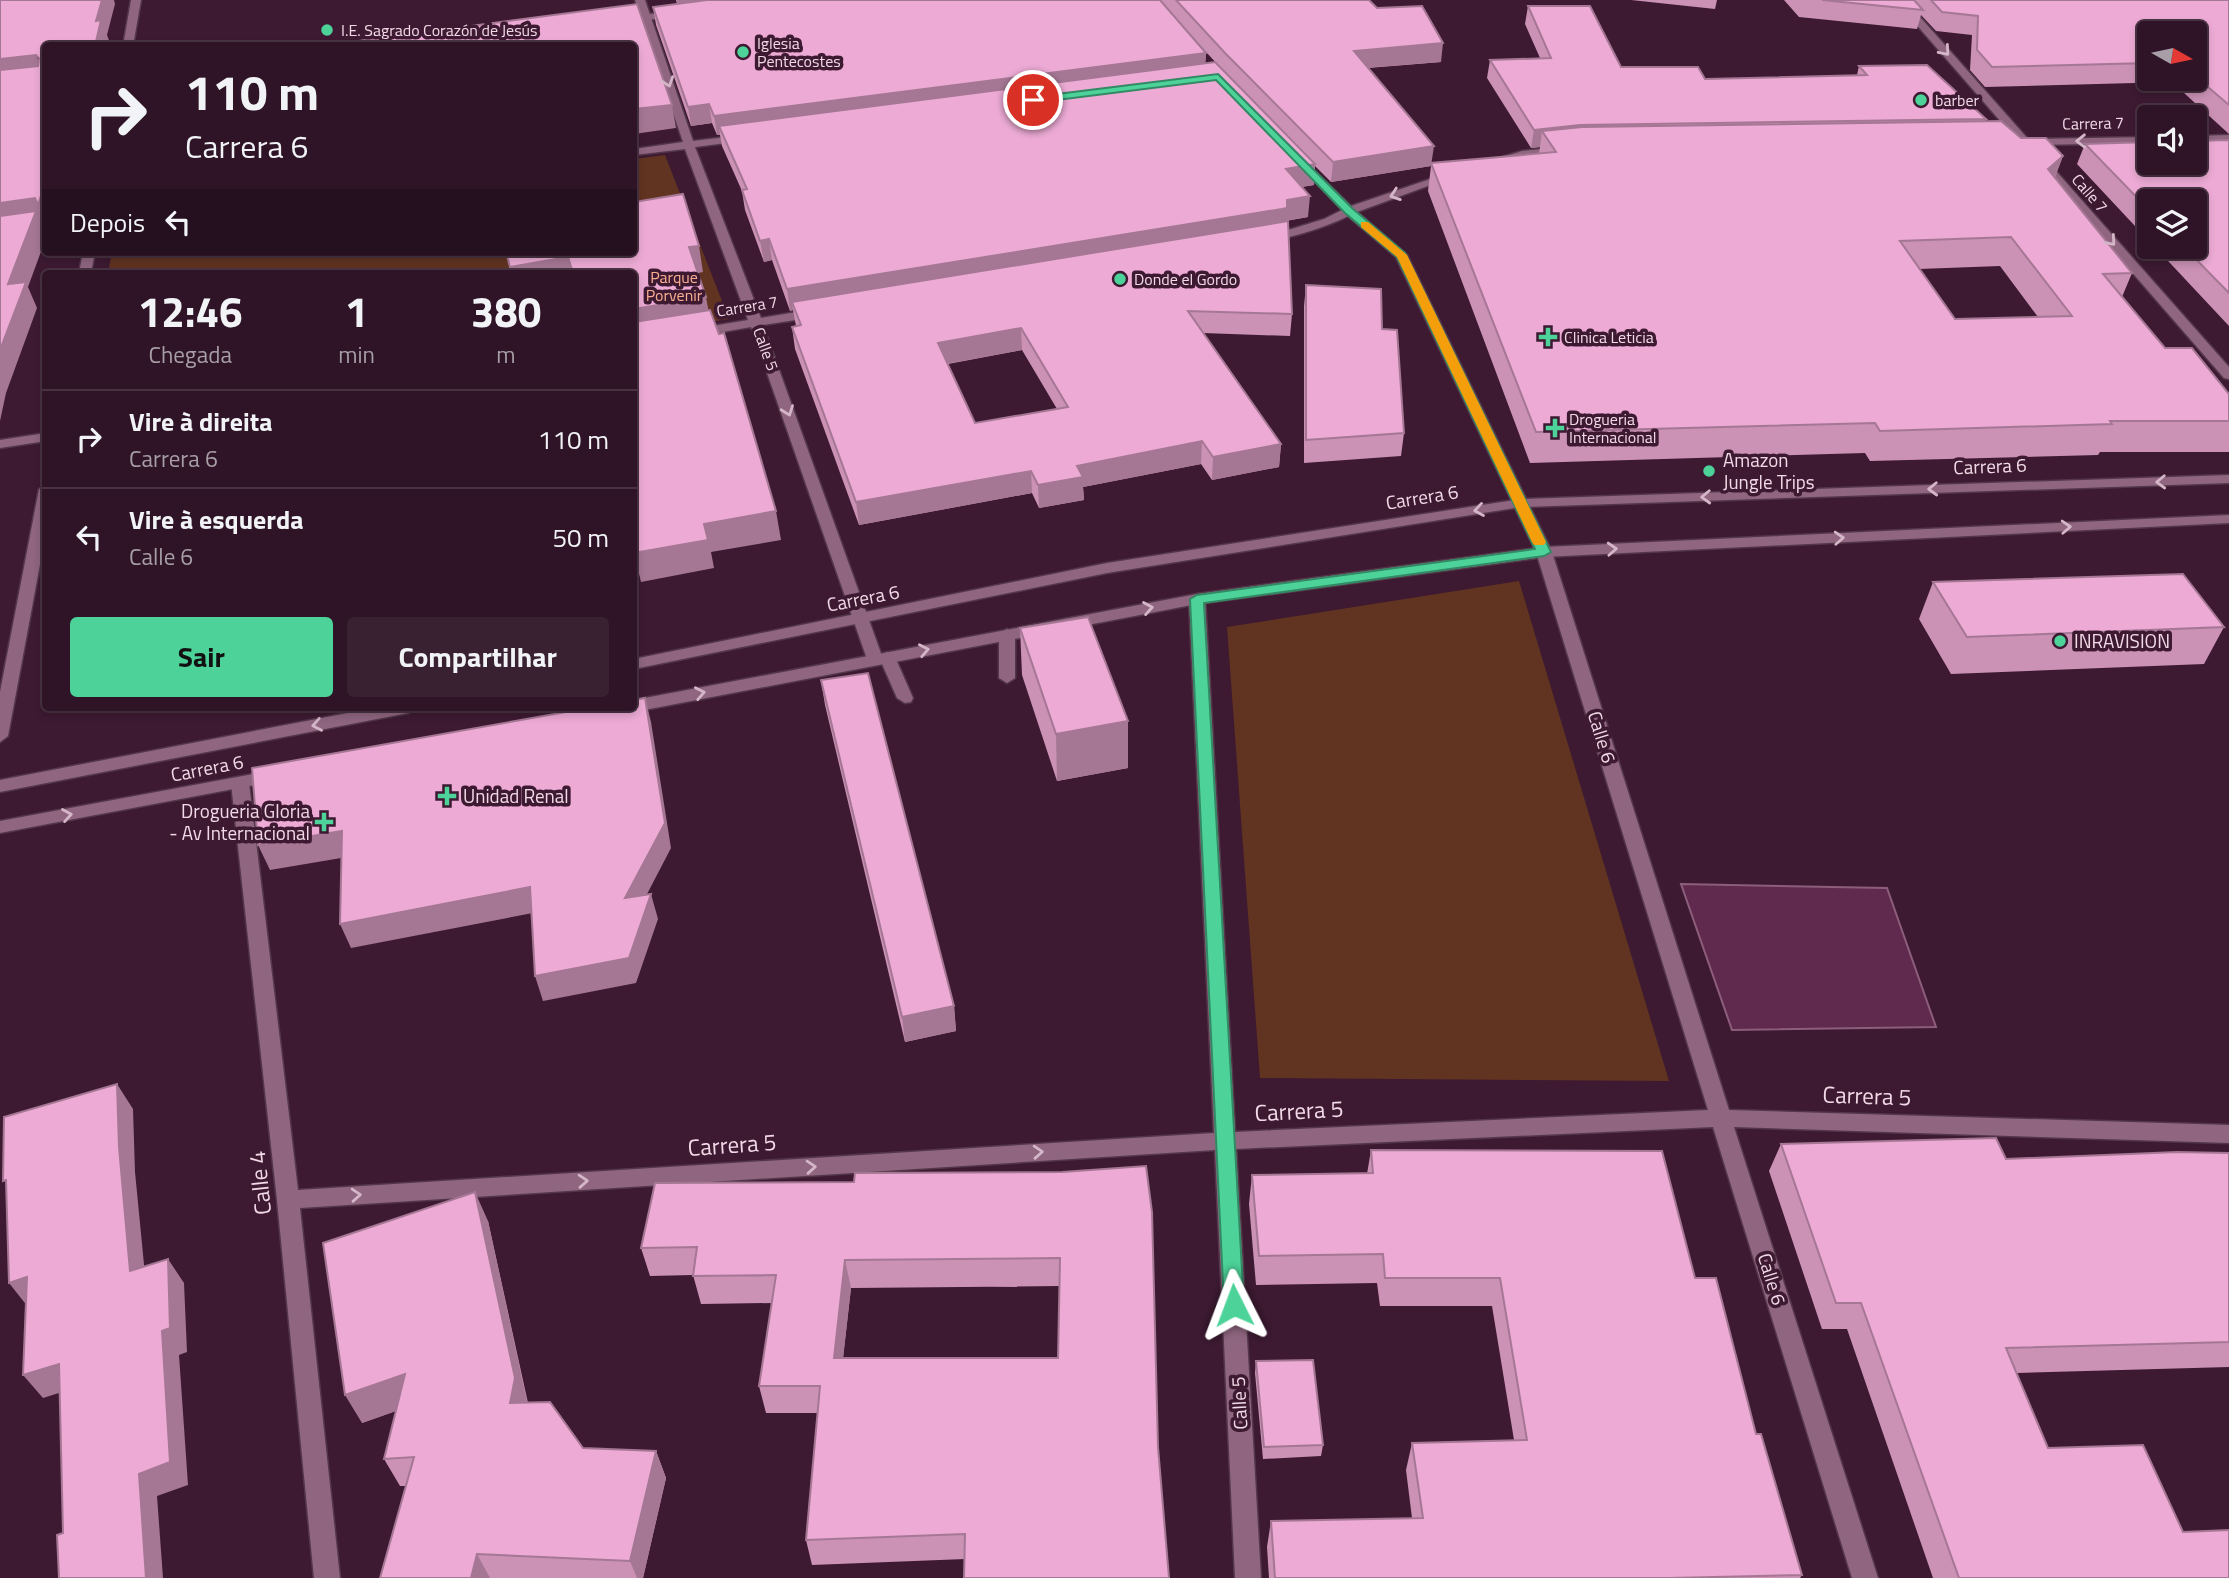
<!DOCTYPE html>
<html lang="pt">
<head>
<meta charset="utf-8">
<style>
  :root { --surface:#2e1426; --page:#3a2132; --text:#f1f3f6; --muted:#a79ea7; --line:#493343; --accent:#4dd39a }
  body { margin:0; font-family:"Titillium Web",sans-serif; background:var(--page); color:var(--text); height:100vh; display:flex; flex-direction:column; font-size:26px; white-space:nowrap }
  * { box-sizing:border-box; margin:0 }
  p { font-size:23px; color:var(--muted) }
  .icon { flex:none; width:38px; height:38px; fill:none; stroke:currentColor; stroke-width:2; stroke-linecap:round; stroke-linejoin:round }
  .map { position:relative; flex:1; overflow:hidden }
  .details { position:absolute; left:42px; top:270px; width:595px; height:441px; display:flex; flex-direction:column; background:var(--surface); border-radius:7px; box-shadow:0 4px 10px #0003,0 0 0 2px var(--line) }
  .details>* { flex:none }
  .top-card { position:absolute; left:42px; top:42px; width:595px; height:214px; border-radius:7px; box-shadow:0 4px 10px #0003,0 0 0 2px var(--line); background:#2e1426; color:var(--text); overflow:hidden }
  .needle { width:46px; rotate:99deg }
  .tools { position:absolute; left:2137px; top:21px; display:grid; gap:14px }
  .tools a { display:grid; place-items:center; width:70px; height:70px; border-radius:7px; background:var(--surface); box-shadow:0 4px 10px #0003,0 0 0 2px var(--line); font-size:35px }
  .pin { position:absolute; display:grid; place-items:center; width:60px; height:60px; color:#fff; margin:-30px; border:4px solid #fff; border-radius:50%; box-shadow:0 2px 7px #0007 }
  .me { position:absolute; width:77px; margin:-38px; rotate:357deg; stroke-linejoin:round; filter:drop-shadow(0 0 5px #0008) }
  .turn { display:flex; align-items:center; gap:24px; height:147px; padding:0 28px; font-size:32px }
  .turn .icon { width:91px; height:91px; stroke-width:2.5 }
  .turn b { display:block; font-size:49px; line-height:60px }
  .then { display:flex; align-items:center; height:66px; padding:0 28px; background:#0003; gap:14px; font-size:26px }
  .eta { display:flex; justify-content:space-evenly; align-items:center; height:119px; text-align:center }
  .eta b { font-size:42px; font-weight:700; line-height:49px }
  .primary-button { display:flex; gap:14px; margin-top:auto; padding:14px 28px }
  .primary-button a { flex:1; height:80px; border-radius:7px; background:var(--accent); color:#111; font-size:28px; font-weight:700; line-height:80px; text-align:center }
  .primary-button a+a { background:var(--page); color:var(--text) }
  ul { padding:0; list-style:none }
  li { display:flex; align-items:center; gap:21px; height:98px; padding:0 28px; border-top:2px solid var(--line) }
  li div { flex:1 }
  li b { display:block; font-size:26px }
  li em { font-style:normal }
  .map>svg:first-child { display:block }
  .green { fill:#613321 }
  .water { fill:#60294e; stroke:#8c5e7c; stroke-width:2 }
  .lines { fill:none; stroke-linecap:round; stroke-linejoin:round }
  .lane-casing { stroke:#54364a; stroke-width:3 }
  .street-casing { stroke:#54364a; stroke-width:3 }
  .secondary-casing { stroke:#54364a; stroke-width:3 }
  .lane { fill:#8f6580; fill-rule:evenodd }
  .street { fill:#8f6580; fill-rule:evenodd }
  .secondary { fill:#8f6580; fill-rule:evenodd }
  .wall { fill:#cb92b6; fill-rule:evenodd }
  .shaded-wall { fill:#a57794 }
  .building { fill:#ecaad4; stroke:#a57794; stroke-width:2; fill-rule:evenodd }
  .oneway { stroke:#d4b6c8 }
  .route { fill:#4dd39a; stroke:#328964; stroke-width:2 }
  .slow { fill:#f59e0b }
  .poi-dot { fill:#4dd39a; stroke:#3d1a32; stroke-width:2.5 }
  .labels { text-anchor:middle; stroke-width:7; stroke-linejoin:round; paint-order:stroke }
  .far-poi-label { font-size:16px; fill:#f1d9e7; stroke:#3d1a32; text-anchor:start }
  .far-street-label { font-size:16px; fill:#f1d9e7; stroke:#3d1a32 }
  .far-park-label { font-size:16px; fill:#faae91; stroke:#3d1a32 }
  .poi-label { font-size:19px; fill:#f1d9e7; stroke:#3d1a32; text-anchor:start }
  .street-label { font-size:19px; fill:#f1d9e7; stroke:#3d1a32 }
  .near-street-label { font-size:23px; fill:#f1d9e7; stroke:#3d1a32 }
</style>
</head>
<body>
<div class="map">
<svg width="2229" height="1578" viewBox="0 0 2229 1578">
  <rect width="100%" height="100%" fill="#3d1a32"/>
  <!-- green -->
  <path class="green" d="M665,155L729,319L634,334V273H108L112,252H634V159Z
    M1519,581L1669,1081L1260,1078L1227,627Z"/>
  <!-- water -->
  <path class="water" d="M1681,884L1887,888L1936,1027L1732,1030Z"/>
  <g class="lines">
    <!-- lane casing -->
    <g class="lane-casing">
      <path id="lane" d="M1007,629L1015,634V678L1007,683L999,678V634Z
        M887,652L895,657L913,698L911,702L905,703L897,698L879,657Z"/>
    </g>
    <!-- street casing -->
    <g class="street-casing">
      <path id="street" d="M131,0H141L133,46H123Z
        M635,0H645L693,141L742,135L748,138L742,141L695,147L761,318L815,309L821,313L815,317L763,325L883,659L881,663L875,664L867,659L751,327L694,337L687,333L694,329L748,320L685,149L634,155V149L683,142Z
        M1895,0H1905L2028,139L2149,137V143L2033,145L2229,367V379L2224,378Z
        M2229,135V141L2194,142V136Z
        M1561,147L1565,148V152L1522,157L1492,165L1486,162L1522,151Z
        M1300,157L1351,206L1445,174L1455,176L1357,212L1407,255L1552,552L1729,1110L2229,1125V1143L1734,1127L1878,1578H1852L1713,1127L1236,1149L1261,1578H1235L1215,1150L300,1208L340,1578H314L277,1200L231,783L234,779H246L249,783L298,1190L1214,1133L1189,599L1197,594L1205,599L1235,1132L1708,1110L1536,552L1396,257L1348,216C1334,224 1273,246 1262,238L1324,219L1342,210L1296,162L1294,160Z
        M83,252H95L91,273H79Z
        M46,433V441L0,448V440Z
        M46,485V532L8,736L0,742V692L39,489Z"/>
    </g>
    <!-- secondary casing -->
    <g class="secondary-casing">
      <path id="secondary" d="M679,11L682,12V16L620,23L615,20L620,17Z
        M2229,475V483L1521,507L1107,573L634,669V659L1107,563L1521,499Z
        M2229,515V523L1544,557L1197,604L634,712L626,707H634V700L1197,594L1544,547Z
        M379,707H416L408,713L0,792V780Z
        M275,770L284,776L281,780L0,833V821Z"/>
    </g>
    <!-- lane -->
    <use href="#lane" class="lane"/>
    <!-- street -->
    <use href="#street" class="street"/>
    <!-- secondary -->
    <use href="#secondary" class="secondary"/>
  </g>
  <!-- wall -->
  <path class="wall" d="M676,0H1369L1377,8L1441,62L1368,68L1432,163L1539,153L1540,147L1531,148L1487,78L1490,60L1540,58L1525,24L1528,6L1621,67L1705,79L1857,75L1859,66L1986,119L1985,121L2021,138L2063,156L2055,177L2132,273L2122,297L2165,348L2229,394V452H2100L2098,455L1870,461L1865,453L1530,463L1428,191L1431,166L1331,182L1315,166L1314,185L1302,187L1308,217L1286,221L1292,314L1290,336L1203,333L1281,444L1279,467L1212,480L1201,464L1083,487L1084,500L1039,508L1032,493L859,525L795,349L792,327L796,326L793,310L790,311L772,260L764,262L745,210L742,191L722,146L720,135H717L712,123L691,126L656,25L653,7L677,4ZM1176,19L1218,65L1205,64L1206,53ZM2000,266L2038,317L1955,319L1919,269ZM1022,350L1057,409L975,423L948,364Z
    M1631,0H1717L1715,9Z
    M1784,0H2229V134L2172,82L1985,87L1970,70L1972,35L1936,31L1921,15L1917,29L1799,17ZM2149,33H2194V79H2149Z
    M2229,140V326L2155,247H2194L2149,201V241L2077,164L2085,144Z
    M1306,285L1382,329L1404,433L1401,456L1304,463V306Z
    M1933,582L2224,627L2204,664L1951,674L1919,619Z
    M1020,628L1128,721V768L1057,781L1022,675Z
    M821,680L954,1006L956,1031L905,1042L825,705Z
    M1781,1144L2006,1159L2229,1153V1367L2017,1373L2048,1448L2183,1532L2229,1578H1933L1847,1329H1822L1769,1171Z
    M1371,1150L1695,1278L1756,1434L1802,1575L1800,1578H1269L1267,1547L1271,1521L1412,1518L1406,1470L1412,1443L1514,1440L1492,1306H1380L1377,1283L1256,1285L1249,1204L1252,1175L1367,1174Z
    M1152,1212L965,1559L812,1565L806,1540L818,1413H766L759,1386L772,1303L701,1304L693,1275L650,1276L641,1248ZM1060,1286L1058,1358H843L851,1288Z
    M488,1221L528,1403L583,1448L656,1451L666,1478L643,1578H380L406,1486H400L384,1459L396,1411L362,1423Z
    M1256,1361L1323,1445L1321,1456L1263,1459L1255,1373Z"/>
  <!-- shaded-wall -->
  <path class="shaded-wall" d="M102,0H114L115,4L107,35L110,43L109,46H95L96,21Z
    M677,0H761L679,10Z
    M1443,43L1441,62L1352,69L1354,51Z
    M1206,53L1205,72L719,126L720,135H717L714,116Z
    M36,55L46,78L0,83V59Z
    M709,104L712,123L691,126L688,107Z
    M672,105L676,128L634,134V109Z
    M1580,125L1577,143L1542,131L1540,147L1531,148L1534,130Z
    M1434,146L1431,166L1331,182L1333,162Z
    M2063,156L2052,184L2048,169Z
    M1315,164L1314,185L1285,189L1286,169Z
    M46,180V222L38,205Z
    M1310,196L1308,217L792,302L793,310L790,311L787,289Z
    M35,198L46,222L41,223L46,234V238L28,287L37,308L6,393L0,421V350L8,284L0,229V203Z
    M769,239L772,260L764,262L760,241Z
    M699,246L703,272L693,274L689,247Z
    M568,257L572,273H511L510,267Z
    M706,297L711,324L634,337V309Z
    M1021,328L1022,350L940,365L938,343Z
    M1202,441L1201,464L1083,487L1084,500L1039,508L1038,485L1077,466Z
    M1281,444L1279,467L1212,480L1213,457Z
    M1031,471L1032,493L859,525L856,502Z
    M776,511L781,540L711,552L714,568L641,582L637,565L634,566V546L704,524Z
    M645,698L651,722L671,848L632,923L625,898Z
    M1128,721V768L1057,781L1056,734Z
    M342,831L353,856L270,870L258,845Z
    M530,887L538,912L351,948L340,924Z
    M651,894L658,919L636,983L543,1001L535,976Z
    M954,1006L956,1031L905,1042L902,1017Z
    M117,1084L133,1109L135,1172L147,1295L130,1271L119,1147Z
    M475,1192L488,1221L528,1406L510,1403Z
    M168,1259L184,1283L187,1352L179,1355L188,1485L157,1496L163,1578H146L139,1474L162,1331Z
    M845,1260L851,1288L840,1385L834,1358Z
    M27,1277L28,1307L9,1283Z
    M59,1364L78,1387L43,1398L23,1375Z
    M405,1374L421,1402L362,1423L345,1395Z
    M656,1451L666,1478L643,1578H637L630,1561Z
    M477,1554L490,1578H471Z"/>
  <!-- building -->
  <path class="building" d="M0,0H102L96,21L101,20L95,46H46V180L38,205L35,198L0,203V70L38,66L39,58L36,55L0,59Z
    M707,0H1160L1206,53L714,116L709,104L688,107L653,7Z
    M1176,0H1369L1377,8L1422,6L1443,43L1354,51L1434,146L1333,162L1225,53Z
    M1822,0H1914L1923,10Z
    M1931,0H2229V105L2194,75V33H2149V63L1992,67L1977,50L1978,16L1942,12Z
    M637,4L672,105L634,109V46H320Z
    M1528,6H1590L1621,67H1698L1705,79L1867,75L1859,66L1927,65L1986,119L1580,125L1534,130L1490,60L1551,58Z
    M1215,62L1315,164L1286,169L1310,196L1287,200V208L1282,209L787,289L769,239L760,241L742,190L747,189L719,126Z
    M2001,121L2021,138H2046L2063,156L2048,169L2132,273L2103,274L2165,348H2192L2229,394V421H2110L2112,424L1880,431L1875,423L1536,432L1431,163L1556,152L1542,131L1582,127ZM2011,237L2072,316L1955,319L1900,241Z
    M2229,140V293L2184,247H2194V201H2149V210L2085,144L2149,142V163H2194V141Z
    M683,194L699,246L689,247L706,297L634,309V273H573L568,257L510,267L506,252H634V202Z
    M36,211L8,284L26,282L0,350V216Z
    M1288,221L1292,314L1188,311L1281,444L1213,457L1202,441L1077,466L1083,477L1038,485L1031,471L856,502L792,327L801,325L792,302ZM1021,328L1068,407L975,423L938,343Z
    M1306,285L1381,289L1382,329L1397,330L1404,433L1306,440Z
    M710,310L719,334L724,333L776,511L704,524L708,540L634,553V322Z
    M2183,574L2224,627L1967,637L1933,582Z
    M1088,617L1128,721L1056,734L1020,628Z
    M46,642V657L42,658Z
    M868,673L954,1006L902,1017L821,680Z
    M645,698L665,823L625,898L651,894L629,958L535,976L530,887L340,924L342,831L258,845L252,768L594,707H634V700Z
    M117,1084L119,1147L130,1271L168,1259L170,1328L162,1331L170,1462L139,1474L146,1578H59L57,1535L63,1533L59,1364L23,1375L27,1277L9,1283L6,1180L3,1181L4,1117Z
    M1996,1138L2006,1159L2177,1152L2229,1153V1342L2006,1348L2048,1448L2143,1445L2183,1532L2229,1530V1578H1959L1861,1303H1836L1781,1144Z
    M1371,1150L1662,1151L1695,1278H1716L1756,1434H1761L1802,1575L1670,1578H1275L1271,1521L1423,1518L1412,1443L1527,1440L1500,1278H1385L1383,1254L1259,1256L1252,1175L1373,1173Z
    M1146,1166L1152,1212L1158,1447L1169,1578H964L965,1534L806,1540L820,1386H759L776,1275L693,1276L697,1247L641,1248L655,1183L854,1182L855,1173L1062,1172ZM1060,1258L1058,1358H834L845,1260Z
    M475,1192L515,1378L510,1403L550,1402L583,1448L656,1451L630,1561L477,1554L471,1578H380L414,1457L384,1459L405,1374L345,1395L323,1243Z
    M1313,1360L1323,1445L1264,1447L1256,1361Z"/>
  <!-- one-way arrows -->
  <defs><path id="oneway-chevron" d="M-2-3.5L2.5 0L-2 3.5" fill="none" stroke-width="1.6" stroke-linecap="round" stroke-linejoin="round" transform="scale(1.75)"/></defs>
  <g class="oneway">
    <use href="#oneway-chevron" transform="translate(1945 51) rotate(49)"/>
    <use href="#oneway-chevron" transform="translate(668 82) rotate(71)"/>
    <use href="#oneway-chevron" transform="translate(2081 141) rotate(179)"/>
    <use href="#oneway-chevron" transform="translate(1395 195) rotate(161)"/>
    <use href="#oneway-chevron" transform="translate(2111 241) rotate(49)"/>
    <use href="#oneway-chevron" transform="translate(788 411) rotate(70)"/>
    <use href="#oneway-chevron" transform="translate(2161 482) rotate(178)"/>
    <use href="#oneway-chevron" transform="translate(1933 489) rotate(178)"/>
    <use href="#oneway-chevron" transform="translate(1706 497) rotate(178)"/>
    <use href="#oneway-chevron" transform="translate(1479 510) rotate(171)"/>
    <use href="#oneway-chevron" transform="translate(2066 527) rotate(-3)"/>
    <use href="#oneway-chevron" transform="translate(1839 538) rotate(-3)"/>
    <use href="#oneway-chevron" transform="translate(1612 549) rotate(-3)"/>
    <use href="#oneway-chevron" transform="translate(1148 608) rotate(-10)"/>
    <use href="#oneway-chevron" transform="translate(924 650) rotate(-11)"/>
    <use href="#oneway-chevron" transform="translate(700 693) rotate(-11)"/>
    <use href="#oneway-chevron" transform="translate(317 725) rotate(169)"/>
    <use href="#oneway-chevron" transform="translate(67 815) rotate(-10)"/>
    <use href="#oneway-chevron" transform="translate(1038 1152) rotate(-4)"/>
    <use href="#oneway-chevron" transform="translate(811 1167) rotate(-4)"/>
    <use href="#oneway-chevron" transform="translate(583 1181) rotate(-4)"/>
    <use href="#oneway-chevron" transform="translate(356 1195) rotate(-4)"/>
  </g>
  <!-- route -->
  <path class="route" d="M1218,74L1353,209L1405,253L1551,552L1544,556L1204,603L1244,1305L1241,1311L1234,1314L1227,1311L1224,1305L1190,599L1197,595L1535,549L1397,257L1345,213L1216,80L1033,103L1028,100L1033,97Z"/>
  <!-- slow -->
  <path class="slow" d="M1361,222H1368L1407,255L1546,542L1544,545H1534L1532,542L1397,257L1361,227Z"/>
  <!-- markers -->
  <g class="poi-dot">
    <circle cx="327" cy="30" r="7"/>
    <circle cx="743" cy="52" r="7"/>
    <circle cx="1921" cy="100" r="7"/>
    <circle cx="1120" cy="279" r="7"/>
    <path d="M1544.5 326.5h7v7h7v7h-7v7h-7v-7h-7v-7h7z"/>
    <path d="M1551.5 417.5h7v7h7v7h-7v7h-7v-7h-7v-7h7z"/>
    <circle cx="1709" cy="471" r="7"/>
    <circle cx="2060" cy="641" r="7"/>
    <path d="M443.5 785.5h7v7h7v7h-7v7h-7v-7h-7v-7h7z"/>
    <path d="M320.5 811.5h7v7h7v7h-7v7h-7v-7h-7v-7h7z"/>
  </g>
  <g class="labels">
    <!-- far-poi labels -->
    <g class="far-poi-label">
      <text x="341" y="36">I.E. Sagrado Corazón de Jesús</text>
      <text x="757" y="49">Iglesia<tspan x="757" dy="18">Pentecostes</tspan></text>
      <text x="1935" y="106">barber</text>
      <text x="1134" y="285">Donde el Gordo</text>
      <text x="1564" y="343">Clinica Leticia</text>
      <text x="1569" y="425">Drogueria<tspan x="1569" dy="18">Internacional</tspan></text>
    </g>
    <!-- far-street labels -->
    <g class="far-street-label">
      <text transform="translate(2093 123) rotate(-1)" y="6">Carrera 7</text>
      <text transform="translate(2090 193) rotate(49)" y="6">Calle 7</text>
      <text transform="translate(747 306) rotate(-9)" y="6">Carrera 7</text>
      <text transform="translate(766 349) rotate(70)" y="6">Calle 5</text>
    </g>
    <!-- far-park labels -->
    <g class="far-park-label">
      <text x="674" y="283">Parque<tspan x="674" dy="18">Porvenir</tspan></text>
    </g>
    <!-- poi labels -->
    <g class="poi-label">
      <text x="1723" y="467">Amazon<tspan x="1723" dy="22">Jungle Trips</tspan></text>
      <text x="2074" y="648">INRAVISION</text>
      <text x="463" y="803">Unidad Renal</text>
      <text x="310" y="818" text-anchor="end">Drogueria Gloria<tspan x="310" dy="22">- Av Internacional</tspan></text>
    </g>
    <!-- street labels -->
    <g class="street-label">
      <text transform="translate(1990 466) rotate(-2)" y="7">Carrera 6</text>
      <text transform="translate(1422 497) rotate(-9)" y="7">Carrera 6</text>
      <text transform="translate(863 598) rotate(-11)" y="7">Carrera 6</text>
      <text transform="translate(1602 737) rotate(73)" y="7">Calle 6</text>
      <text transform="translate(207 768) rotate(-11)" y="7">Carrera 6</text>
      <text transform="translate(1772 1279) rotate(73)" y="7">Calle 6</text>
      <text transform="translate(1239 1403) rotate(-93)" y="7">Calle 5</text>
    </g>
    <!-- near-street labels -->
    <g class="near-street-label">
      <text transform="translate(1867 1096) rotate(2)" y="8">Carrera 5</text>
      <text transform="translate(1299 1111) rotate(-3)" y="8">Carrera 5</text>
      <text transform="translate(732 1145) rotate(-4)" y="8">Carrera 5</text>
      <text transform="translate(260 1183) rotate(-96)" y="8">Calle 4</text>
    </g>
  </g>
</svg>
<div class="tools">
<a><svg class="needle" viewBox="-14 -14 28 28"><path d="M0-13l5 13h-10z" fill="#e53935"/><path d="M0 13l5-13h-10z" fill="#a79ea7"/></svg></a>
<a><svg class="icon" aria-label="sound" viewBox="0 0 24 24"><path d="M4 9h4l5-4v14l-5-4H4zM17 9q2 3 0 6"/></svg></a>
<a><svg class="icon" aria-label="layers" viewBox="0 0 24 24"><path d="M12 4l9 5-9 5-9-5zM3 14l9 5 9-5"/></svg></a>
</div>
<div class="pin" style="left:1033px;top:100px;background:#d93025"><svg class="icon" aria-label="arrive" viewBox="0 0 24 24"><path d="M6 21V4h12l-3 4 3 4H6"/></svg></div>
<svg class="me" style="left:1234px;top:1305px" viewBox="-20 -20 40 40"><path d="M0-17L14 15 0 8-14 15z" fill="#4dd39a" stroke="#fff" stroke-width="4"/></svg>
<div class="top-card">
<div class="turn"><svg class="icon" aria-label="right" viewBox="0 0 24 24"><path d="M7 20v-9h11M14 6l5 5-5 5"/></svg><div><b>110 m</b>Carrera 6</div></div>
<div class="then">Depois<svg class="icon" aria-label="left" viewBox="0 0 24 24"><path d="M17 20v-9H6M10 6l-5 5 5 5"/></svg></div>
</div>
<section class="details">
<div class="eta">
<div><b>12:46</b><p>Chegada</p></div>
<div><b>1</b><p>min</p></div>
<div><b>380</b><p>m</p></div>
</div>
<ul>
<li><svg class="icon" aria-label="right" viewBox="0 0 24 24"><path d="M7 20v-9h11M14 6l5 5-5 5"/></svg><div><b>Vire à direita</b><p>Carrera 6</p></div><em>110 m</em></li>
<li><svg class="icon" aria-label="left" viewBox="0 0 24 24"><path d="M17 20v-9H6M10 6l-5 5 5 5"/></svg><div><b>Vire à esquerda</b><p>Calle 6</p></div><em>50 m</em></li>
</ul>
<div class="primary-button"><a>Sair</a><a>Compartilhar</a></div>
</section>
</div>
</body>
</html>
